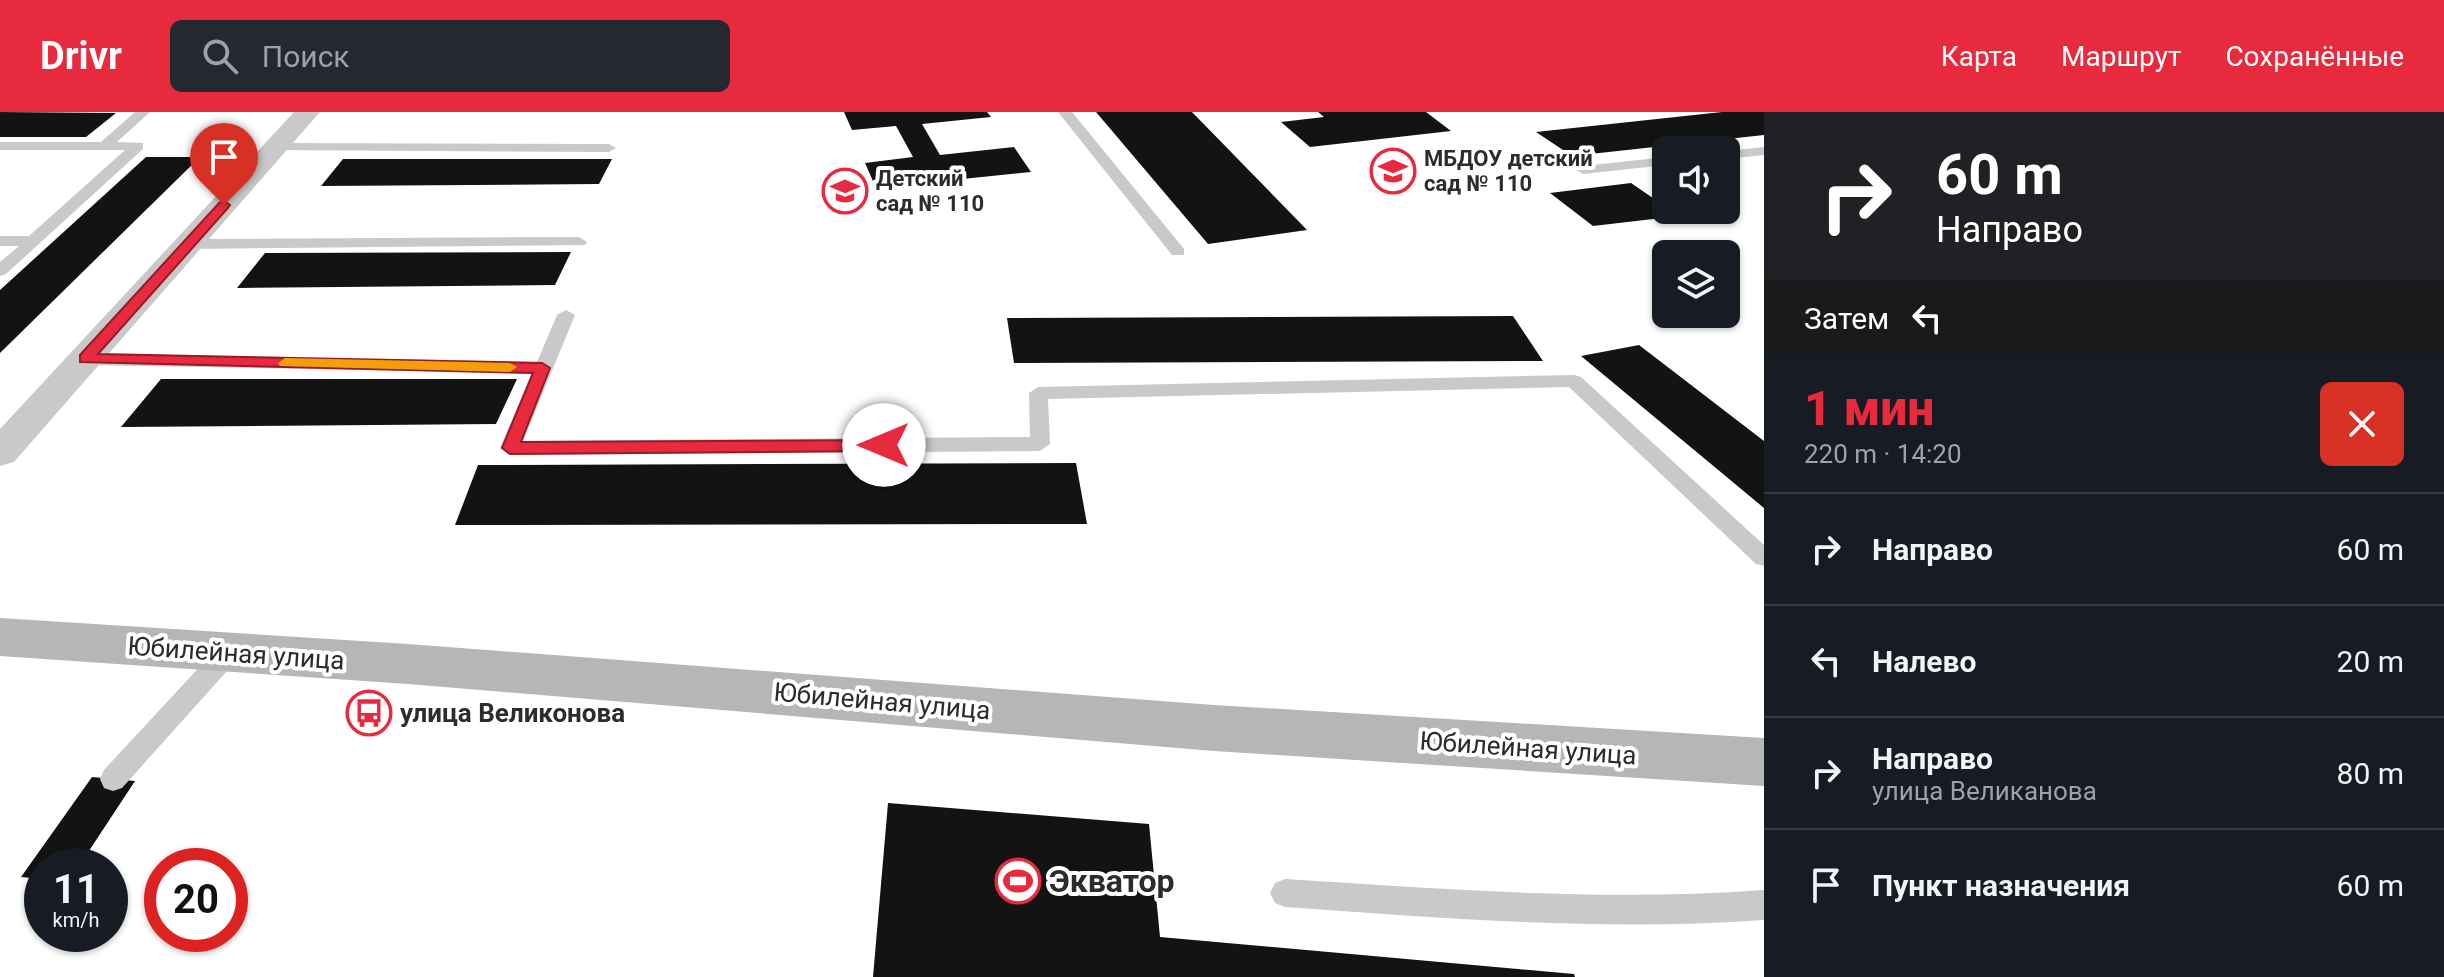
<!DOCTYPE html>
<html lang="ru">
<head>
<meta charset="utf-8">
<style>
  :root { --surface:#171b24; --page:#242831; --text:#f1f3f6; --muted:#9ea1a6; --line:#363941; --accent:#e72a3e }
  body { margin:0; font-family:Roboto,sans-serif; background:var(--page); color:var(--text); height:100vh; display:flex; flex-direction:column; font-size:30px; white-space:nowrap }
  * { box-sizing:border-box; margin:0 }
  p { font-size:26px; color:var(--muted) }
  .icon { flex:none; width:44px; height:44px; fill:none; stroke:currentColor; stroke-width:2; stroke-linecap:round; stroke-linejoin:round }
  .map { position:relative; flex:1; overflow:hidden }
  .details { display:flex; flex-direction:column; background:var(--surface); width:680px }
  .details>* { flex:none }
  .banner { background:#202124; color:#fff; overflow:hidden }
  .fabs { position:absolute; left:1652px; top:24px; display:grid; gap:16px }
  .fabs a { display:grid; place-items:center; width:88px; height:88px; border-radius:12px; background:var(--surface); box-shadow:0 2px 6px #0004; font-size:40px }
  .speed { position:absolute; left:24px; top:736px; display:flex; gap:16px; font-size:40px; font-weight:700; text-align:center }
  .speed>* { display:grid; place-content:center; width:104px; height:104px; border-radius:50%; background:var(--surface); box-shadow:0 2px 6px #0004; line-height:1 }
  .speed small { font-size:20px; font-weight:400 }
  .speed .limit { border:12px solid #d22; background:#fff; color:#111 }
  .pin { position:absolute; display:grid; place-items:center; width:68px; height:68px; color:#fff; margin:-82px -34px; border-radius:50% 50% 50% 0; rotate:-45deg; box-shadow:0 0 8px #0007 }
  .pin .icon { rotate:45deg }
  .me { position:absolute; width:88px; margin:-44px; rotate:270deg; stroke-linejoin:round; filter:drop-shadow(0 0 6px #0008) }
  .turn { display:flex; align-items:center; gap:28px; height:168px; padding:0 40px; font-size:36px }
  .turn .icon { width:104px; height:104px; stroke-width:2.5 }
  .turn b { display:block; font-size:56px; line-height:68px }
  .then { display:flex; align-items:center; height:76px; padding:0 40px; background:#0003; gap:16px; font-size:30px }
  .round { display:grid; place-items:center; flex:none; width:84px; height:84px; border-radius:12px; background:var(--page) }
  .summary { display:flex; align-items:center; justify-content:space-between; height:136px; padding:0 40px }
  h1 { font-size:48px; font-weight:800; line-height:60px; color:var(--accent) }
  ul { padding:0; list-style:none }
  li { display:flex; align-items:center; gap:24px; height:112px; padding:0 40px; border-top:2px solid var(--line) }
  li div { flex:1 }
  li b { display:block; font-size:30px }
  li em { font-style:normal }
  header { display:flex; align-items:center; gap:48px; box-sizing:border-box; height:112px; padding:0 40px; background:var(--accent); color:#fff }
  header strong { font-size:38px }
  nav { display:flex; gap:44px; margin-inline-start:auto; font-size:28px }
  .search { width:560px; height:72px; background:var(--page); display:flex; align-items:center; gap:20px; box-sizing:border-box; padding:0 28px; border-radius:12px; color:var(--muted); font-size:30px }
  main { display:flex; flex:1; min-height:0 }
  .map>svg:first-child { display:block }
  .building { fill:#131313 }
  .lines { fill:none; stroke-linecap:round; stroke-linejoin:round }
  .lane { fill:#c9c9c9; fill-rule:evenodd }
  .street { fill:#c9c9c9; fill-rule:evenodd }
  .secondary { fill:#b6b6b6; fill-rule:evenodd }
  .route { fill:#e72a3e; stroke:#961b28; stroke-width:2 }
  .slow { fill:#f59e0b }
  .labels { text-anchor:middle; stroke-width:8; stroke-linejoin:round; paint-order:stroke }
  .far-poi-label { font-size:22px; font-weight:bold; fill:#2c2c2c; stroke:#fff; text-anchor:start }
  .street-label { font-size:26px; fill:#2c2c2c; stroke:#fff }
  .poi-label { font-size:26px; font-weight:bold; fill:#2c2c2c; stroke:#fff; text-anchor:start }
  .near-poi-label { font-size:32px; font-weight:bold; fill:#2c2c2c; stroke:#fff; text-anchor:start }
</style>
</head>
<body>
<header>
<strong>Drivr</strong>
<div class="search"><svg class="icon" aria-label="search" viewBox="0 0 24 24"><circle cx="10" cy="10" r="6"/><path d="M15 15l6 6"/></svg>Поиск</div>
<nav><a>Карта</a><a>Маршрут</a><a>Сохранённые</a></nav>
</header>
<main>
<div class="map">
<svg width="1764" height="865" viewBox="0 0 1764 865">
  <rect width="100%" height="100%" fill="#fff"/>
  <!-- building -->
  <path class="building" d="M0,0L116,1L86,25H0Z
    M844,0H987L991,5L922,12L940,43L1014,35L1031,60L876,76L865,51L913,45L896,14L852,18Z
    M1096,0H1192L1307,118L1208,132Z
    M1318,0H1426L1451,19L1310,35L1281,10L1324,5Z
    M1722,0H1764V23L1572,44L1536,20Z
    M146,45H200L0,241V178Z
    M343,47H612L599,72L321,74Z
    M1631,71L1666,95V98L1679,104L1593,114L1550,81Z
    M571,140L555,173L237,176L265,141Z
    M1513,204L1543,249L1014,251L1007,206Z
    M1639,233L1764,329V396L1581,244Z
    M161,267H517L496,312L121,315Z
    M1076,351L1087,412L455,413L478,353Z
    M92,665L135,669L79,754H42V767L21,765Z
    M888,691L1149,712L1160,825L1574,862L1575,865H873Z"/>
  <g class="lines">
    <!-- lane -->
    <path class="lane" d="M135,0H150L117,30L143,31V37L6,162L0,164V150L19,134H0V124H29L125,38H0V30H101Z
      M1058,0H1072L1184,137V143H1172Z
      M276,31L609,32L616,36L609,40L271,38L269,35Z
      M1764,35V43L1726,47V39Z
      M1666,45V53L1583,62L1576,58L1583,54Z
      M579,125L587,130L585,133L189,137L181,132L189,127Z
      M566,198L575,203L523,329L1030,325L1029,281L1038,275L1574,263L1581,265L1764,433V454L1756,452L1569,275L1048,287L1050,332L1040,339L510,343L500,336L532,261L86,253L77,247L86,241L537,250L557,203Z
      M227,532L236,535L239,542L236,549L122,676L113,679L104,676L100,667L104,658L218,535Z
      M1285,767C1445,777 1604,790 1764,778V808C1604,820 1445,806 1285,795L1275,791L1270,781L1275,771Z"/>
    <!-- street -->
    <path class="street" d="M294,0H320L14,350L0,354V317Z"/>
    <!-- secondary -->
    <path class="secondary" d="M0,506L408,532L1214,593L1764,626V674L1214,639L408,572L0,544Z"/>
  </g>
  <!-- route -->
  <path class="route" d="M224,89L230,93L228,96L98,242L542,251L550,256L521,330L884,328L892,333L884,339L510,342L502,336L533,261L80,250V243L219,91Z"/>
  <!-- slow -->
  <path class="slow" d="M285,246L510,251L517,255L510,260L280,254L278,251Z"/>
  <!-- icons -->
  <defs>
    <g id="school-ring" transform="scale(2.3)"><circle r="9.5" fill="#fff" stroke="#e72a3e" stroke-width="1.5"/><path d="M0-5L7-2L0 1L-7-2ZM-4 1L0 2.5L4 1V4Q0 6-4 4Z" fill="#e72a3e"/></g>
    <g id="bus-ring" transform="scale(2.3)"><circle r="9.5" fill="#fff" stroke="#e72a3e" stroke-width="1.5"/><path d="M-5-6H5V4H4V6H2V4H-2V6H-4V4H-5ZM-3.5-4V0h7V-4ZM-3.5 1.2v1.5H-2V1.2ZM2 1.2v1.5H3.5V1.2Z" fill="#e72a3e"/></g>
    <g id="stadium-ring" transform="scale(2.3)"><circle r="9.5" fill="#fff" stroke="#e72a3e" stroke-width="1.5"/><path d="M0-5a6.5 5 0 1 0 0 10a6.5 5 0 1 0 0-10ZM-3.5-1.8h7v3.6h-7Z" fill="#e72a3e"/></g>
  </defs>
  <g fill-rule="evenodd">
    <use href="#school-ring" x="1393" y="59"/>
    <use href="#school-ring" x="845" y="79"/>
    <use href="#bus-ring" x="369" y="601"/>
    <use href="#stadium-ring" x="1018" y="769"/>
  </g>
  <g class="labels">
    <!-- far-poi labels -->
    <g class="far-poi-label">
      <text x="1424" y="54">МБДОУ детский<tspan x="1424" dy="25">сад № 110</tspan></text>
      <text x="876" y="74">Детский<tspan x="876" dy="25">сад № 110</tspan></text>
    </g>
    <!-- street labels -->
    <g class="street-label">
      <text transform="translate(236 541) rotate(4)" y="9">Юбилейная улица</text>
      <text transform="translate(882 589) rotate(5)" y="9">Юбилейная улица</text>
      <text transform="translate(1528 636) rotate(4)" y="9">Юбилейная улица</text>
    </g>
    <!-- poi labels -->
    <g class="poi-label">
      <text x="400" y="610">улица Великонова</text>
    </g>
    <!-- near-poi labels -->
    <g class="near-poi-label">
      <text x="1049" y="780">Экватор</text>
    </g>
  </g>
</svg>
<div class="fabs">
<a><svg class="icon" aria-label="sound" viewBox="0 0 24 24"><path d="M4 9h4l5-4v14l-5-4H4zM17 9q2 3 0 6"/></svg></a>
<a><svg class="icon" aria-label="layers" viewBox="0 0 24 24"><path d="M12 4l9 5-9 5-9-5zM3 14l9 5 9-5"/></svg></a>
</div>
<div class="speed"><div>11<small>km/h</small></div><div class="limit">20</div></div>
<div class="pin" style="left:224px;top:93px;background:#d93025"><svg class="icon" aria-label="arrive" viewBox="0 0 24 24"><path d="M6 21V4h12l-3 4 3 4H6"/></svg></div>
<svg class="me" style="left:884px;top:333px" viewBox="-20 -20 40 40"><circle r="19" fill="#fff"/><path d="M0-13L10 11 0 6-10 11z" fill="#e72a3e"/></svg>
</div>
<section class="details">
<div class="banner">
<div class="turn"><svg class="icon" aria-label="right" viewBox="0 0 24 24"><path d="M7 20v-9h11M14 6l5 5-5 5"/></svg><div><b>60 m</b>Направо</div></div>
<div class="then">Затем<svg class="icon" aria-label="left" viewBox="0 0 24 24"><path d="M17 20v-9H6M10 6l-5 5 5 5"/></svg></div>
</div>
<div class="summary"><div><h1>1 мин</h1><p>220 m · 14:20</p></div><a class="round" style="background:#d93025;color:#fff"><svg class="icon" aria-label="close" viewBox="0 0 24 24"><path d="M6 6l12 12M18 6L6 18"/></svg></a></div>
<ul>
<li><svg class="icon" aria-label="right" viewBox="0 0 24 24"><path d="M7 20v-9h11M14 6l5 5-5 5"/></svg><div><b>Направо</b></div><em>60 m</em></li>
<li><svg class="icon" aria-label="left" viewBox="0 0 24 24"><path d="M17 20v-9H6M10 6l-5 5 5 5"/></svg><div><b>Налево</b></div><em>20 m</em></li>
<li><svg class="icon" aria-label="right" viewBox="0 0 24 24"><path d="M7 20v-9h11M14 6l5 5-5 5"/></svg><div><b>Направо</b><p>улица Великанова</p></div><em>80 m</em></li>
<li><svg class="icon" aria-label="arrive" viewBox="0 0 24 24"><path d="M6 21V4h12l-3 4 3 4H6"/></svg><div><b>Пункт назначения</b></div><em>60 m</em></li>
</ul>
</section>
</main>
</body>
</html>
